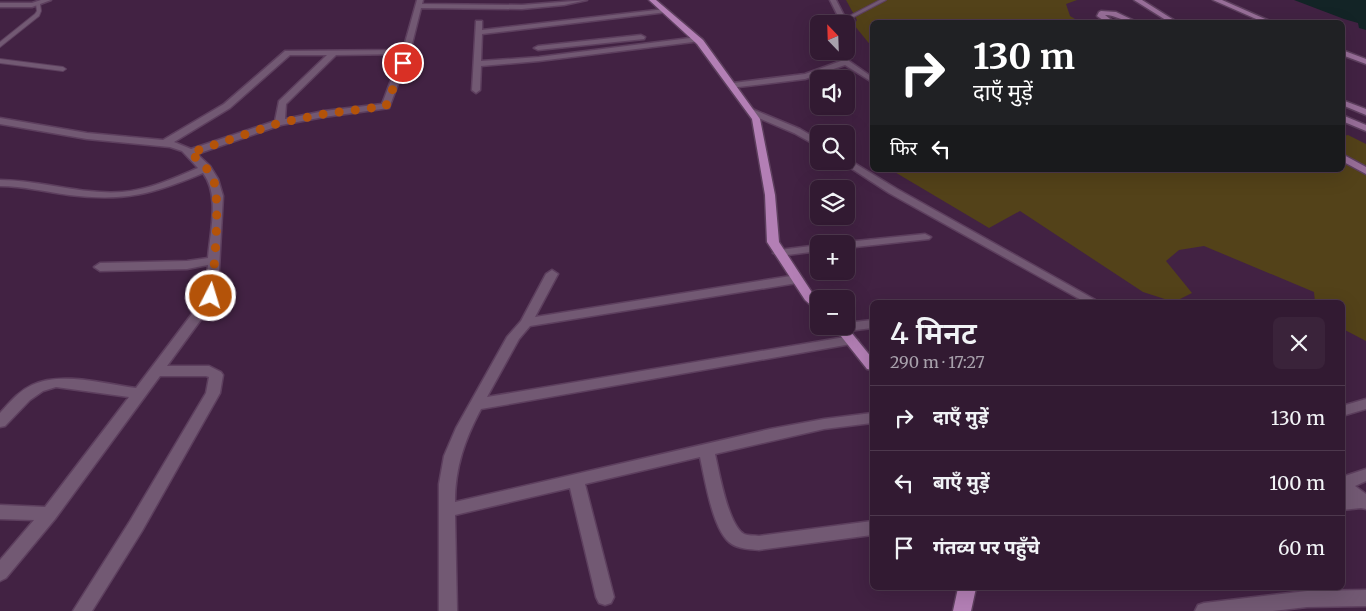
<!DOCTYPE html>
<html lang="hi">
<head>
<meta charset="utf-8">
<style>
  :root { --surface:#321a32; --page:#3a233a; --text:#f1f3f6; --muted:#a8a1ac; --line:#4d384d }
  body { margin:0; font-family:Merriweather,"Noto Sans Devanagari",serif; background:var(--page); color:var(--text); height:100vh; display:flex; flex-direction:column; font-size:19px; white-space:nowrap }
  * { box-sizing:border-box; margin:0 }
  p { font-size:16px; color:var(--muted) }
  .icon { flex:none; width:28px; height:28px; fill:none; stroke:currentColor; stroke-width:2; stroke-linecap:round; stroke-linejoin:round }
  .map { position:relative; flex:1; overflow:hidden }
  .panel { position:absolute; left:870px; top:300px; width:475px; height:290px; display:flex; flex-direction:column; background:var(--surface); border-radius:8px; box-shadow:0 5px 20px #0002,0 0 0 1px var(--line) }
  .panel>* { flex:none }
  .guide { position:absolute; left:870px; top:20px; width:475px; height:152px; border-radius:8px; box-shadow:0 5px 20px #0002,0 0 0 1px var(--line); background:#202124; color:#fff; overflow:hidden }
  .needle { width:32px; rotate:337deg }
  .tools { position:absolute; left:810px; top:15px; display:grid; gap:10px }
  .tools a { display:grid; place-items:center; width:45px; height:45px; border-radius:8px; background:var(--surface); box-shadow:0 5px 20px #0002,0 0 0 1px var(--line); font-size:25px }
  .pin { position:absolute; display:grid; place-items:center; width:42px; height:42px; color:#fff; margin:-21px; border:2px solid #fff; border-radius:50%; box-shadow:0 1px 5px #0007 }
  .me { position:absolute; width:55px; margin:-28px; rotate:5deg; stroke-linejoin:round; filter:drop-shadow(0 0 4px #0008) }
  .turn { display:flex; align-items:center; gap:18px; height:105px; padding:0 20px; font-size:22px }
  .turn .icon { width:65px; height:65px; stroke-width:2.5 }
  .turn b { display:block; font-size:35px; line-height:42px }
  .then { display:flex; align-items:center; height:48px; padding:0 20px; background:#0003; gap:10px; font-size:19px }
  .round { display:grid; place-items:center; flex:none; width:52px; height:52px; border-radius:8px; background:var(--page) }
  .summary { display:flex; align-items:center; justify-content:space-between; height:85px; padding:0 20px }
  h1 { font-size:30px; font-weight:600; line-height:38px }
  ul { padding:0; list-style:none }
  li { display:flex; align-items:center; gap:15px; height:65px; padding:0 20px; border-top:1px solid var(--line) }
  li div { flex:1 }
  li b { display:block; font-size:19px }
  li em { font-style:normal }
  .map>svg:first-child { display:block }
  .green { fill:#534219 }
  .water { fill:#132426 }
  .lines { fill:none; stroke-linecap:round; stroke-linejoin:round }
  .lane-casing { stroke:#5d3f5e; stroke-width:2 }
  .street-casing { stroke:#5d3f5e; stroke-width:3 }
  .secondary-casing { stroke:#5d3f5e; stroke-width:3 }
  .primary-casing { stroke:#5d3f5e; stroke-width:3 }
  .lane { fill:#725973; fill-rule:evenodd }
  .street { fill:#725973; fill-rule:evenodd }
  .secondary { fill:#976e98; fill-rule:evenodd }
  .primary { fill:#b37fb5; fill-rule:evenodd }
  .route { stroke:#b45309; stroke-width:9; stroke-dasharray:0 16.2 }
</style>
</head>
<body>
<div class="map">
<svg width="1366" height="611" viewBox="0 0 1366 611">
  <rect width="100%" height="100%" fill="#422243"/>
  <!-- green -->
  <path class="green" d="M846,0H1077L1066,4L1070,16L1080,22H872V47L854,25L857,20Z
    M1348,135L1366,144V341L1343,329L1342,302H1315L1314,292L1204,246L1179,250L1166,261L1192,293L1174,302L1143,292L1020,211L989,228L893,171L1342,170L1343,136Z"/>
  <!-- water -->
  <path class="water" d="M1294,0H1366V30L1359,28L1358,23L1344,19Z"/>
  <g class="lines">
    <!-- lane casing -->
    <g class="lane-casing">
      <path id="lane" d="M880,0H886L846,21L842,20Z
        M38,3L40,4L41,11L39,16L0,47V42L35,14L37,11L36,4Z
        M0,59L63,67L66,69L63,71L0,63Z"/>
    </g>
    <!-- street casing -->
    <g class="street-casing">
      <path id="street" d="M41,0H51L32,7H0V3H32Z
        M417,0H423L422,4L522,5L587,0L564,5L522,9L421,8L410,52L389,108L324,117L281,125L197,154L210,166L218,179L223,196L218,288L213,303L167,366H209L221,372L223,375L220,393L142,531L92,611H73L130,521L206,393L209,377L206,376H160L55,519L6,578L0,581V560L34,520L0,519V505L45,507L129,397L56,387L43,391L30,400L5,426L0,427V413C10,402 19,391 32,385C61,371 105,384 136,388L201,302L206,288L208,265L187,269L100,271L94,267L100,263L187,261L208,258C210,232 220,195 203,173C153,194 124,202 69,195C46,192 23,186 0,186V180C41,180 81,195 122,192C149,190 174,178 198,168L182,151L170,147L87,139L0,124V118L87,133L163,140L224,104L285,51L403,50ZM401,54L382,104L324,111L285,119L286,104L336,55ZM290,55H327L279,101L275,121L191,149L174,142L230,108Z
        M830,0H836L854,35L849,61L872,77V82L845,65L805,79L730,88L729,86L733,83L805,74L841,61L843,51H846V24H842Z
        M665,9L667,10V12L482,34L481,61L539,57L698,37L702,39L701,41L539,61L481,66L480,90L476,93L472,90L476,21H482V30Z
        M641,35L645,37L644,39L538,50L534,48L538,46Z
        M752,109L800,129L819,140V147L794,133L749,114V110Z
        M846,158L897,189L1099,302H1085L889,193L843,163L841,161H846Z
        M925,234L931,237L929,239L846,248V244H841L846,242Z
        M819,245V251L779,256L773,253L779,250Z
        M552,270L558,274L535,317L797,275L803,279L797,283L530,326L519,339L487,397L851,336L858,340L851,344L481,409C465,439 455,467 455,502L770,429L824,419L872,413V423L824,429L715,454C719,471 728,525 744,534C748,536 754,535 759,536L872,521V535L759,550C749,549 737,549 729,542C712,527 705,479 700,457L585,484L614,597L611,603L605,605L599,603L596,597L570,488L455,515L457,611H439V484L444,456L456,428L507,337L521,321L546,274Z
        M872,320V328L840,332L834,328L835,326H846V323Z
        M1366,399V409L1342,416V406Z
        M1366,469V481L1355,486L1366,494V509L1361,508L1342,510V497H1346L1342,494V477Z
        M1366,590V606L1307,607L1273,611H1195L1198,605L1204,603L1307,591Z"/>
    </g>
    <!-- secondary casing -->
    <g class="secondary-casing">
      <path id="secondary" d="M1134,0H1142L1177,22H1169Z
        M1213,0H1222L1272,22H1263Z
        M1101,11L1116,12L1137,22C1125,23 1116,15 1105,15L1114,22H1106L1097,16L1099,12Z
        M1342,50L1366,59V64L1342,55Z
        M1342,100L1366,109V115L1342,105Z
        M1342,115L1366,125V131L1342,121Z
        M1342,154L1366,167V174L1342,161Z"/>
    </g>
    <!-- primary casing -->
    <g class="primary-casing">
      <path id="primary" d="M649,0H656L703,40L760,119L775,195L779,242L813,294L819,299V310L815,309L805,300L767,242L765,195L752,119L697,44Z
        M833,326H846L872,358V370L867,369Z
        M958,588H976L971,611H953Z"/>
    </g>
    <!-- lane -->
    <use href="#lane" class="lane"/>
    <!-- street -->
    <use href="#street" class="street"/>
    <!-- secondary -->
    <use href="#secondary" class="secondary"/>
    <!-- primary -->
    <use href="#primary" class="primary"/>
  </g>
  <g class="lines">
    <!-- route -->
    <path class="route" d="M211,296C214,275 221,195 213,179C209,169 198,159 190,153L279,123L324,114L386,106L403,63"/>
  </g>
</svg>
<div class="tools">
<a><svg class="needle" viewBox="-14 -14 28 28"><path d="M0-13l5 13h-10z" fill="#e53935"/><path d="M0 13l5-13h-10z" fill="#a8a1ac"/></svg></a>
<a><svg class="icon" aria-label="sound" viewBox="0 0 24 24"><path d="M4 9h4l5-4v14l-5-4H4zM17 9q2 3 0 6"/></svg></a>
<a><svg class="icon" aria-label="search" viewBox="0 0 24 24"><circle cx="10" cy="10" r="6"/><path d="M15 15l6 6"/></svg></a>
<a><svg class="icon" aria-label="layers" viewBox="0 0 24 24"><path d="M12 4l9 5-9 5-9-5zM3 14l9 5 9-5"/></svg></a>
<a>+</a>
<a>−</a>
</div>
<div class="pin" style="left:403px;top:63px;background:#d93025"><svg class="icon" aria-label="arrive" viewBox="0 0 24 24"><path d="M6 21V4h12l-3 4 3 4H6"/></svg></div>
<svg class="me" style="left:211px;top:296px" viewBox="-20 -20 40 40"><circle r="17" fill="#b45309" stroke="#fff" stroke-width="3"/><path d="M0-11L8 9 0 5-8 9z" fill="#fff"/></svg>
<div class="guide">
<div class="turn"><svg class="icon" aria-label="right" viewBox="0 0 24 24"><path d="M7 20v-9h11M14 6l5 5-5 5"/></svg><div><b>130 m</b>दाएँ मुड़ें</div></div>
<div class="then">फिर<svg class="icon" aria-label="left" viewBox="0 0 24 24"><path d="M17 20v-9H6M10 6l-5 5 5 5"/></svg></div>
</div>
<section class="panel">
<div class="summary"><div><h1>4 मिनट</h1><p>290 m · 17:27</p></div><a class="round"><svg class="icon" aria-label="close" viewBox="0 0 24 24"><path d="M6 6l12 12M18 6L6 18"/></svg></a></div>
<ul>
<li><svg class="icon" aria-label="right" viewBox="0 0 24 24"><path d="M7 20v-9h11M14 6l5 5-5 5"/></svg><div><b>दाएँ मुड़ें</b></div><em>130 m</em></li>
<li><svg class="icon" aria-label="left" viewBox="0 0 24 24"><path d="M17 20v-9H6M10 6l-5 5 5 5"/></svg><div><b>बाएँ मुड़ें</b></div><em>100 m</em></li>
<li><svg class="icon" aria-label="arrive" viewBox="0 0 24 24"><path d="M6 21V4h12l-3 4 3 4H6"/></svg><div><b>गंतव्य पर पहुँचे</b></div><em>60 m</em></li>
</ul>
</section>
</div>
</body>
</html>
